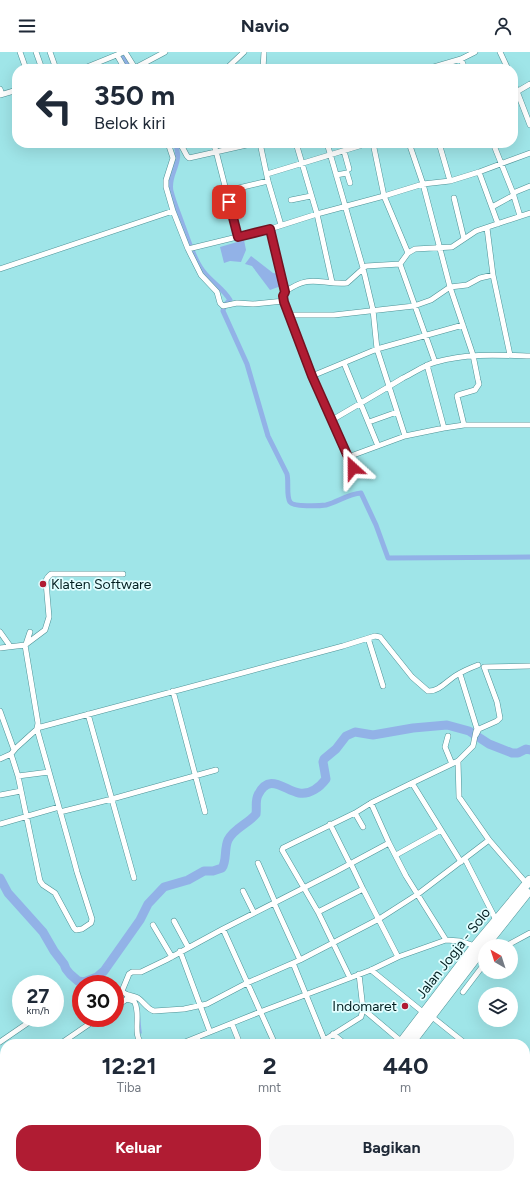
<!DOCTYPE html>
<html lang="id">
<head>
<meta charset="utf-8">
<style>
  :root { --surface:#fff; --page:#f6f6f7; --text:#1f2937; --muted:#747a83; --accent:#b01c33 }
  body { margin:0; font-family:Figtree,sans-serif; background:var(--page); color:var(--text); height:100vh; display:flex; flex-direction:column; font-size:15px; white-space:nowrap }
  * { box-sizing:border-box; margin:0 }
  p { font-size:13px; color:var(--muted) }
  .icon { flex:none; width:22px; height:22px; fill:none; stroke:currentColor; stroke-width:2; stroke-linecap:round; stroke-linejoin:round }
  .map { position:relative; flex:1; overflow:hidden }
  .details { position:absolute; left:0px; top:987px; width:530px; height:140px; display:flex; flex-direction:column; background:var(--surface); border-radius:16px 16px 0 0; box-shadow:0 4px 16px #0002 }
  .details>* { flex:none }
  .banner { position:absolute; left:12px; top:12px; width:506px; height:84px; border-radius:16px; box-shadow:0 4px 16px #0002; background:#fff; color:var(--text); overflow:hidden }
  .needle { width:26px; rotate:321deg }
  .fabs { position:absolute; left:478px; top:887px; display:grid; gap:8px }
  .fabs a { display:grid; place-items:center; width:40px; height:40px; border-radius:50%; background:var(--surface); box-shadow:0 4px 16px #0002; font-size:20px }
  .speed { position:absolute; left:12px; top:923px; display:flex; gap:8px; font-size:20px; font-weight:700; text-align:center }
  .speed>* { display:grid; place-content:center; width:52px; height:52px; border-radius:50%; background:var(--surface); box-shadow:0 4px 16px #0002; line-height:1 }
  .speed small { font-size:10px; font-weight:400 }
  .speed .limit { border:6px solid #d22; background:#fff; color:#111 }
  .pin { position:absolute; display:grid; place-items:center; width:34px; height:34px; color:#fff; margin:-17px; border-radius:8px; box-shadow:0 2px 6px #0006 }
  .me { position:absolute; width:44px; margin:-22px; rotate:336deg; stroke-linejoin:round; filter:drop-shadow(0 0 3px #0008) }
  .turn { display:flex; align-items:center; gap:14px; height:84px; padding:0 16px; font-size:18px }
  .turn .icon { width:52px; height:52px; stroke-width:2.5 }
  .turn b { display:block; font-size:28px; line-height:34px }
  .eta { display:flex; justify-content:space-evenly; align-items:center; height:68px; text-align:center }
  .eta b { font-size:24px; font-weight:700; line-height:28px }
  .cta { display:flex; gap:8px; margin-top:auto; padding:8px 16px }
  .cta a { flex:1; height:46px; border-radius:16px; background:var(--accent); color:#fff; font-size:16px; font-weight:700; line-height:46px; text-align:center }
  .cta a+a { background:var(--page); color:var(--text) }
  header { display:flex; justify-content:space-between; align-items:center; height:52px; padding:0 16px; background:var(--surface); font-size:18px; font-weight:700 }
  .map>svg:first-child { display:block }
  .water { fill:#92b2e7 }
  .lines { fill:none; stroke-linecap:round; stroke-linejoin:round }
  .stream { stroke:#92b2e7; stroke-width:1.5 }
  .canal { stroke:#92b2e7; stroke-width:5 }
  .river { stroke:#92b2e7; stroke-width:9 }
  .street-casing { stroke:#4e9296; stroke-width:6 }
  .secondary-casing { stroke:#4e9296; stroke-width:8 }
  .highway-casing { stroke:#4e9296; stroke-width:10 }
  .street { stroke:#fff; stroke-width:5 }
  .secondary { stroke:#fff; stroke-width:7 }
  .highway { stroke:#fff; stroke-width:9 }
  .route-casing { stroke:#721221; stroke-width:10 }
  .route { stroke:#b01c33; stroke-width:7 }
  .poi-dot { fill:#b01c33; stroke:#e3feff; stroke-width:1.5 }
  .labels { text-anchor:middle; stroke-width:3.5; stroke-linejoin:round; paint-order:stroke }
  .poi-label { font-size:14px; fill:#021e20; stroke:#e3feff; text-anchor:start }
  .street-label { font-size:14px; fill:#021e20; stroke:#e3feff }
</style>
</head>
<body>
<header><svg class="icon" aria-label="menu" viewBox="0 0 24 24"><path d="M4 6h16M4 12h16M4 18h16"/></svg>Navio<svg class="icon" aria-label="person" viewBox="0 0 24 24"><circle cx="12" cy="8" r="4"/><path d="M4 21q1-7 8-7t8 7"/></svg></header>
<div class="map">
<svg width="530" height="1127" viewBox="0 0 530 1127">
  <rect width="100%" height="100%" fill="#9fe5e8"/>
  <!-- water -->
  <path class="water" d="M244,188L246,198L241,210L230,209L224,211L220,195Z
    M251,204L273,221L279,222L281,234L270,238L252,214L245,212Z"/>
  <g class="lines">
    <!-- stream -->
    <path class="stream" d="M84,930L97,932
      M115,943L118,945L126,946
      M139,961L141,981"/>
    <!-- canal -->
    <path class="canal" d="M120,0L131,17
      M175,91C184,111 167,122 171,139C174,151 179,162 183,174C189,189 193,206 203,219C211,230 223,236 230,248L224,254L223,259L247,312L268,384L287,422C289,430 286,444 290,450C293,455 319,454 326,453C338,450 348,442 361,441L376,473L388,506L530,505"/>
    <!-- river -->
    <path class="river" d="M0,826L8,841L43,880L54,899L64,912L66,917L70,922L78,929L84,930L97,925L104,919L140,868L148,852L164,835L188,828L204,819H213L222,816C227,809 224,797 228,788C234,776 248,772 256,762C257,755 255,749 258,743C269,720 284,738 299,741C310,743 320,735 326,727L323,710L324,707L336,697L346,684L355,680L373,683L413,676L447,673L469,679L489,692L512,701H518L526,697L530,698"/>
    <!-- street casing -->
    <g class="street-casing">
      <path id="street" d="M20,0L26,17
        M36,0L42,17
        M50,0L56,17
        M125,0L135,16L165,0
        M500,0L508,17
        M117,3L125,17
        M461,7L465,17
        M82,17L124,0
        M226,17L244,0
        M263,17L264,0
        M427,17L461,7L475,0
        M513,29L530,73
        M0,37L2,42
        M513,42L530,32
        M0,43L17,38
        M168,91L173,106L166,128V135L173,159L188,197
        M180,91L187,104L189,106L256,91
        M213,91L216,99L238,185
        M260,91L268,129L281,173
        M296,91L317,162L332,230
        M327,91L363,216L373,258L377,297L405,384
        M373,91L384,144L408,201
        M409,91L423,132L450,235L473,303L478,328L479,332L475,338L458,343L457,344L464,373
        M439,91L450,129
        M493,91L513,141L530,134
        M260,92L267,91
        M344,99L349,117
        M479,120L498,172
        M267,122L369,91
        M336,123L347,121L350,131
        M226,139L268,129
        M513,141L520,164
        M454,146L464,187
        M291,148L311,144
        M492,155L514,143
        M487,176L493,223
        M270,177L285,240L283,244L284,249L312,324L348,405L405,384L444,376L464,373H530
        M400,212L435,310
        M0,217L173,159
        M285,240C311,221 320,233 347,231L366,214L400,212L408,201L415,197L452,195L476,179L530,161
        M284,249L253,252L237,251L223,254L220,251L217,240L201,223L188,197L270,177L317,162L384,144L423,132L450,129L479,120L530,101
        M289,263H334L414,254L431,248L450,235L467,233L480,226L493,223L510,303
        M344,311L378,394
        M427,313L444,376
        M312,324L377,297L463,273
        M332,368C356,354 380,340 403,326C414,321 424,313 436,310C467,301 498,303 530,304
        M369,370L397,360
        M348,405L353,416
        M0,580L10,594
        M368,586L383,634
        M26,592L30,580
        M0,596L25,593L45,578L49,565L46,530C46,526 48,525 51,522H123
        M460,622L477,677
        M173,639L205,760
        M0,659L14,698
        M88,662L134,826
        M37,676L343,594L375,584L380,585L412,625L428,639C438,640 447,629 455,624C463,619 470,616 478,613
        M476,683L479,677L497,669L500,666L497,650L484,615L530,614
        M448,684L445,695L452,712
        M11,702L18,724L40,829L43,833L55,841L74,876L76,878L82,877L91,871L92,867L77,820L73,805L37,677L38,671L25,593
        M0,707L11,702L16,696L37,677
        M458,709L459,745L489,788L527,832
        M18,724L49,720
        M412,731L461,810
        M0,743L21,739
        M371,751L389,791L406,824L446,888
        M60,760L112,747L216,718
        M355,761L363,775
        M0,772L59,755
        M330,772L350,812
        M389,791L335,820L223,877L166,908L141,920H132L129,922L122,939C126,944 132,943 138,946C144,950 147,957 154,959L184,957L207,952L247,931L300,908L379,867L418,842L489,788
        M396,803L441,778
        M465,807L496,868
        M258,811L275,850
        M351,812L363,837L398,905
        M243,839L254,861
        M274,851L300,908
        M318,860L363,837
        M174,869L188,895
        M153,873L172,905
        M223,877L275,992
        M506,894L530,881
        M180,899L210,980
        M293,911L324,987
        M371,918L424,961
        M350,926L318,860L282,798L283,796L355,761L371,751L412,731L458,709L473,694L476,679
        M463,940L485,911
        M127,947L134,949C142,962 131,984 143,992
        M115,955L127,947V946
        M363,957L402,990
        M431,964L466,992
        M232,972L240,992
        M333,982L345,992
        M196,986L201,992
        M0,990L35,966
        M60,992L98,966
        M180,992L260,960L371,918L398,905L446,888L460,889L475,894
        M318,992L361,965L363,957L359,922
        M0,1033L5,1029
        M390,1122L397,1127
        M16,1127L23,1122
        M93,1127L100,1122
        M148,1127L155,1122"/>
    </g>
    <!-- secondary casing -->
    <g class="secondary-casing">
      <path id="secondary" d="M0,1120L5,1127"/>
    </g>
    <!-- highway casing -->
    <g class="highway-casing">
      <path id="highway" d="M485,894L527,841
        M400,992L475,894L530,828
        M410,992L485,894
        M298,1127L302,1122"/>
    </g>
    <!-- street -->
    <use href="#street" class="street"/>
    <!-- secondary -->
    <use href="#secondary" class="secondary"/>
    <!-- highway -->
    <use href="#highway" class="highway"/>
  </g>
  <g class="lines">
    <!-- route casing -->
    <g class="route-casing">
      <path id="route" d="M229,150L238,185L270,177L285,240L283,244L284,250L312,324L353,416"/>
    </g>
    <!-- route -->
    <use href="#route" class="route"/>
  </g>
  <!-- markers -->
  <g class="poi-dot">
    <circle cx="43" cy="532" r="4"/>
    <circle cx="405" cy="954" r="4"/>
  </g>
  <g class="labels">
    <!-- poi labels -->
    <g class="poi-label">
      <text x="51" y="537">Klaten Software</text>
      <text x="397" y="959" text-anchor="end">Indomaret</text>
    </g>
    <!-- street labels -->
    <g class="street-label">
      <text transform="translate(453 901) rotate(-52)" y="5">Jalan Jogja - Solo</text>
    </g>
  </g>
</svg>
<div class="fabs">
<a><svg class="needle" viewBox="-14 -14 28 28"><path d="M0-13l5 13h-10z" fill="#e53935"/><path d="M0 13l5-13h-10z" fill="#747a83"/></svg></a>
<a><svg class="icon" aria-label="layers" viewBox="0 0 24 24"><path d="M12 4l9 5-9 5-9-5zM3 14l9 5 9-5"/></svg></a>
</div>
<div class="speed"><div>27<small>km/h</small></div><div class="limit">30</div></div>
<div class="pin" style="left:229px;top:150px;background:#d93025"><svg class="icon" aria-label="arrive" viewBox="0 0 24 24"><path d="M6 21V4h12l-3 4 3 4H6"/></svg></div>
<svg class="me" style="left:353px;top:416px" viewBox="-20 -20 40 40"><path d="M0-17L14 15 0 8-14 15z" fill="#b01c33" stroke="#fff" stroke-width="4"/></svg>
<div class="banner">
<div class="turn"><svg class="icon" aria-label="left" viewBox="0 0 24 24"><path d="M17 20v-9H6M10 6l-5 5 5 5"/></svg><div><b>350 m</b>Belok kiri</div></div>
</div>
<section class="details">
<div class="eta">
<div><b>12:21</b><p>Tiba</p></div>
<div><b>2</b><p>mnt</p></div>
<div><b>440</b><p>m</p></div>
</div>
<div class="cta"><a>Keluar</a><a>Bagikan</a></div>
</section>
</div>
</body>
</html>
